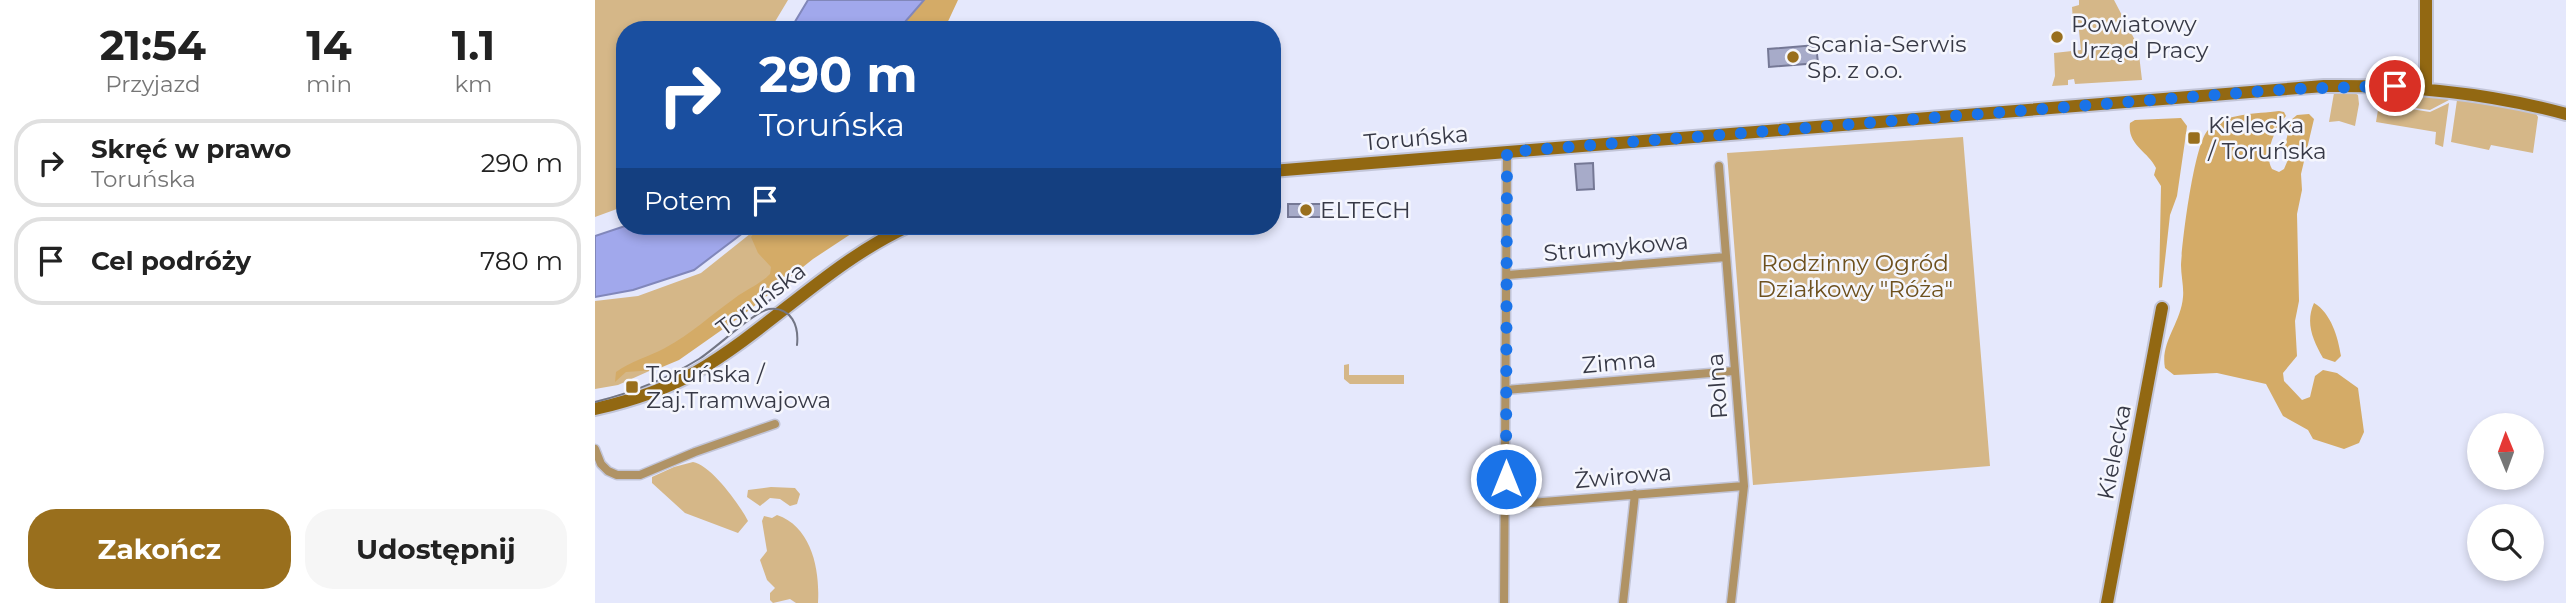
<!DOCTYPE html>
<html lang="pl">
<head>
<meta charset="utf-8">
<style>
  :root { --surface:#fff; --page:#f6f6f6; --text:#222; --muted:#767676; --line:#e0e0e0; --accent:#996f1d }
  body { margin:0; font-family:Montserrat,sans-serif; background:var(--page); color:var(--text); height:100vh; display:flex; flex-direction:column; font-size:26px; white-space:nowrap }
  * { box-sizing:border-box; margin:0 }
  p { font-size:23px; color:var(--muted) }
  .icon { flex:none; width:38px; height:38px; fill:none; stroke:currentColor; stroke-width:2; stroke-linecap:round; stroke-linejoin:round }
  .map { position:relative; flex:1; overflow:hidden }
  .panel { display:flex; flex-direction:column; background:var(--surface); width:595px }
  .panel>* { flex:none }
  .guide { position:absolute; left:21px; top:21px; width:665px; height:214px; border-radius:28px; box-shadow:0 4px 10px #0003; background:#1a4fa0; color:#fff; overflow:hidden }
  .needle { width:46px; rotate:359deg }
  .buttons { position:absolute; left:1872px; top:413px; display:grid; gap:14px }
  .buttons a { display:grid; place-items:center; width:77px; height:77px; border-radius:50%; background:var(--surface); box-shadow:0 4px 10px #0003; font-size:35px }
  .pin { position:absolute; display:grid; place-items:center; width:60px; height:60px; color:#fff; margin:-30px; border:4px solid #fff; border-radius:50%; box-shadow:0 2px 7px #0007 }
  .me { position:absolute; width:77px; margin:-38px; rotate:0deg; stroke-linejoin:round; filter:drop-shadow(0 0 5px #0008) }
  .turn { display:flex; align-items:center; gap:24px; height:147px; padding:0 28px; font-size:32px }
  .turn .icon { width:91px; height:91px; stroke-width:2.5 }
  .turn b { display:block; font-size:49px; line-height:60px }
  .then { display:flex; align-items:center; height:66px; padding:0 28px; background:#0003; gap:14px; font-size:26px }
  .eta { display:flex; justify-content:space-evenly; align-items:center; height:119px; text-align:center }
  .eta b { font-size:42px; font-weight:700; line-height:49px }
  .cta { display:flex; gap:14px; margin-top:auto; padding:14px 28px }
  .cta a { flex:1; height:80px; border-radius:28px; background:var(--accent); color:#fff; font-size:28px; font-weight:700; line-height:80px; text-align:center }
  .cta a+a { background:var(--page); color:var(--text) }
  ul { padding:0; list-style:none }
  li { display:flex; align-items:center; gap:21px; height:88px; margin:0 14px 10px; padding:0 14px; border:4px solid var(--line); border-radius:28px }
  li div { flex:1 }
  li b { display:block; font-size:26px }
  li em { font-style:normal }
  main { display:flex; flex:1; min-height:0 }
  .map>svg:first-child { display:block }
  .green { fill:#d5b788 }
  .forest { fill:#d4ab67 }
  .water { fill:#a1a8ec; stroke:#8187ba; stroke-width:2 }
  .building { fill:#a7abc9; stroke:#757895; stroke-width:2 }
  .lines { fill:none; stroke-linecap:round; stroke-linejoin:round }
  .street-casing { stroke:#c2c5d8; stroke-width:11 }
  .secondary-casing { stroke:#c2c5d8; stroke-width:16 }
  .street { stroke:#b09365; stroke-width:8 }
  .secondary { stroke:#926812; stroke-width:12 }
  .tram { stroke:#727584; stroke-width:2 }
  .route { stroke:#1a73e8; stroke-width:12; stroke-dasharray:0 21.6 }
  .poi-dot { fill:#996f1d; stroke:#f5f6fd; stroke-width:2.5 }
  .labels { text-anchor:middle; stroke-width:5; stroke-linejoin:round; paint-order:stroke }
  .poi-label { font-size:23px; fill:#373946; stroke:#f5f6fd; text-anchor:start }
  .street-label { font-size:23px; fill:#373946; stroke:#f5f6fd }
  .park-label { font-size:23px; fill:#6d501d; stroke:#f5f6fd }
</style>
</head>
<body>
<main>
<section class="panel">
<div class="eta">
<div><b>21:54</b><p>Przyjazd</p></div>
<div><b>14</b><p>min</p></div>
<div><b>1.1</b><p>km</p></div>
</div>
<ul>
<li><svg class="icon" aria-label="right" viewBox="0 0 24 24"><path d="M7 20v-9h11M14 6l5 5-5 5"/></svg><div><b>Skręć w prawo</b><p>Toruńska</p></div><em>290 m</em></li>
<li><svg class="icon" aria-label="arrive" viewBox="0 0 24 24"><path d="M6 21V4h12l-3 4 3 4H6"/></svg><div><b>Cel podróży</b></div><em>780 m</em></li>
</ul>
<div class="cta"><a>Zakończ</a><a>Udostępnij</a></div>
</section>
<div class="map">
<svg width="1971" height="603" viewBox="0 0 1971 603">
  <rect width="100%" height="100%" fill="#e5e8fc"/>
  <!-- green -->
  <path class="green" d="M0,0H193L175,30H30V206L0,217Z
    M1484,0H1519L1543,46L1547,80L1480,84L1479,79L1473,80V85L1457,86L1460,76L1459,53L1486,50L1483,21H1478L1477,7L1484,5Z
    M1758,92L1763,95L1764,104L1760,126L1744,121L1734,122L1739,93Z
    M1793,93L1851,97L1854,100L1835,110L1784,103L1785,98Z
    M1862,100L1940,112L1943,117L1938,153L1896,145L1894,150L1856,142Z
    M1854,103L1848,147L1840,144L1841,132L1781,122L1784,104L1835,112Z
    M1368,137L1395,466L1158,485L1132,153Z
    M165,226L237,238L81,359L23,385L0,389V301L43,296L106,273Z
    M754,364V375H809V384H755L749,379V365Z
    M98,462C116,465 145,505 153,521L143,533L90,513L57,483V477L79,467Z
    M176,487L200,488L205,494L202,504L195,506L185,499L175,498L165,506L152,497L153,490Z
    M182,515C217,527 225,570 223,603H201L195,599L178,603L175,600V593L180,588L172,580L165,560L172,551L167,521L169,516L177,518Z"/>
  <!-- forest -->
  <path class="forest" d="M329,0H363L349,30H303Z
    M1684,111L1689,112L1691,116C1680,128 1668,154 1677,169L1684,172L1689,169L1692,162L1689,150L1696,120L1702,115L1714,114L1719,119L1706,174L1707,190L1702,214L1704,301L1700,321L1702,356L1688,373L1689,381L1707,400L1715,397L1720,376L1728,370L1742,373L1763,388L1769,432L1764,443L1749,449L1718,439L1713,430L1688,416L1671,384L1622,373L1579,375L1570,368C1565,342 1586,323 1588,297C1589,287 1586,276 1586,265C1587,242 1599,144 1613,130C1629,113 1662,114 1684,111Z
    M1586,118L1592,126L1591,134L1582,196L1575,215L1567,287L1564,288L1566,186L1559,175L1561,168C1553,151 1532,145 1535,123L1540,120Z
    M165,226H268L218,259L148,315L84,360L60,370L31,372L20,382L21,372C36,361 53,357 70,348C96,334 116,315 140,298C152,289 164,285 175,274L176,267L163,253L156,237Z
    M1719,303C1736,313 1743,337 1746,356L1740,362L1728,358C1718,340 1710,323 1719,303Z"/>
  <!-- water -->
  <path class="water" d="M213,0H329L303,30H195Z
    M30,226H157L99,270L38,290L0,297V236Z"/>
  <!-- building -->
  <path class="building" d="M1221,45L1223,63L1174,67L1173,49Z
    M998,163L999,189L982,190L980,164Z
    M693,204H729V217H693Z"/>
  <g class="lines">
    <!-- street casing -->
    <g class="street-casing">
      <path id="street" d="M1124,166L1149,486L1136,603
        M913,275L1131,257
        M911,390L1139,371
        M0,449L6,464L13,471L22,475H45L100,452L180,424
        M910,505L1149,486
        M909,603L912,152
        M1028,603L1040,494"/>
    </g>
    <!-- secondary casing -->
    <g class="secondary-casing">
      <path id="secondary" d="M1831,0V88
        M677,171L1729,86C1812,85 1891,92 1971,114
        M0,409C35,401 70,390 101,372C176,328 235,262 314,226
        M1512,603L1567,308"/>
    </g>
    <!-- street -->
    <use href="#street" class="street"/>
    <!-- secondary -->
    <use href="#secondary" class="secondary"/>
    <!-- tram -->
    <path class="tram" d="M161,310L182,295
      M0,402C36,393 73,378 104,359C120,349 160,311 174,309C197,307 204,326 202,345"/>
  </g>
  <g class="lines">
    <!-- route -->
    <path class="route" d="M911,479L912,152L1695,89L1800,86"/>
  </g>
  <!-- markers -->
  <g class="poi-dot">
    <circle cx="1462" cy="37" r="7"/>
    <circle cx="1198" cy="57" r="7"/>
    <rect x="1592" y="131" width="14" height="14" rx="3.5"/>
    <circle cx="711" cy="210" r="7"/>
    <rect x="30" y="380" width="14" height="14" rx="3.5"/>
  </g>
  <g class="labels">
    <!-- poi labels -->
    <g class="poi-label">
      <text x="1476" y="32">Powiatowy<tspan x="1476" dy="26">Urząd Pracy</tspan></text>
      <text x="1212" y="52">Scania-Serwis<tspan x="1212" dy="26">Sp. z o.o.</tspan></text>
      <text x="1613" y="133">Kielecka<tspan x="1613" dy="26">/ Toruńska</tspan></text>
      <text x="725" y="218">ELTECH</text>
      <text x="51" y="382">Toruńska /<tspan x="51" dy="26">Zaj.Tramwajowa</tspan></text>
    </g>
    <!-- street labels -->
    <g class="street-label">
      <text transform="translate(821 138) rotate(-5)" y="8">Toruńska</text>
      <text transform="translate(1021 247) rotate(-5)" y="8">Strumykowa</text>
      <text transform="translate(166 299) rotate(-37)" y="8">Toruńska</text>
      <text transform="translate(1024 362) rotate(-5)" y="8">Zimna</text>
      <text transform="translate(1122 386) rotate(-94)" y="8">Rolna</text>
      <text transform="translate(1519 452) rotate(-79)" y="8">Kielecka</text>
      <text transform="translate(1028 476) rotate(-5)" y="8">Żwirowa</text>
    </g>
    <!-- park labels -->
    <g class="park-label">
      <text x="1260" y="271">Rodzinny Ogród<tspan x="1260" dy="26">Działkowy "Róża"</tspan></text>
    </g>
  </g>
</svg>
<div class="buttons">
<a><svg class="needle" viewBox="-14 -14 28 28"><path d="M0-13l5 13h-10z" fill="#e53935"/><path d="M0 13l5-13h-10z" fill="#767676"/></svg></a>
<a><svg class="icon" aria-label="search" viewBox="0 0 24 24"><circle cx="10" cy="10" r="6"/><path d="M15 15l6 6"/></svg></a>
</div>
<div class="pin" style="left:1800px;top:86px;background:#d93025"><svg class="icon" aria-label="arrive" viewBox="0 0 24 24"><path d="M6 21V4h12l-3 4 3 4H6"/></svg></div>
<svg class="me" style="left:911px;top:479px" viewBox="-20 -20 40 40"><circle r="17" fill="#1a73e8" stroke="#fff" stroke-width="3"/><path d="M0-11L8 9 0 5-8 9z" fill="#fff"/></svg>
<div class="guide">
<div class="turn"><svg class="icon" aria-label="right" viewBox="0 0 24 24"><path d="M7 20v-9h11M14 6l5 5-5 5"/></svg><div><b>290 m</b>Toruńska</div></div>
<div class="then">Potem<svg class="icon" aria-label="arrive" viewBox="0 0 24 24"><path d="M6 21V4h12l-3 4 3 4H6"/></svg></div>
</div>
</div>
</main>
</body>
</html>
